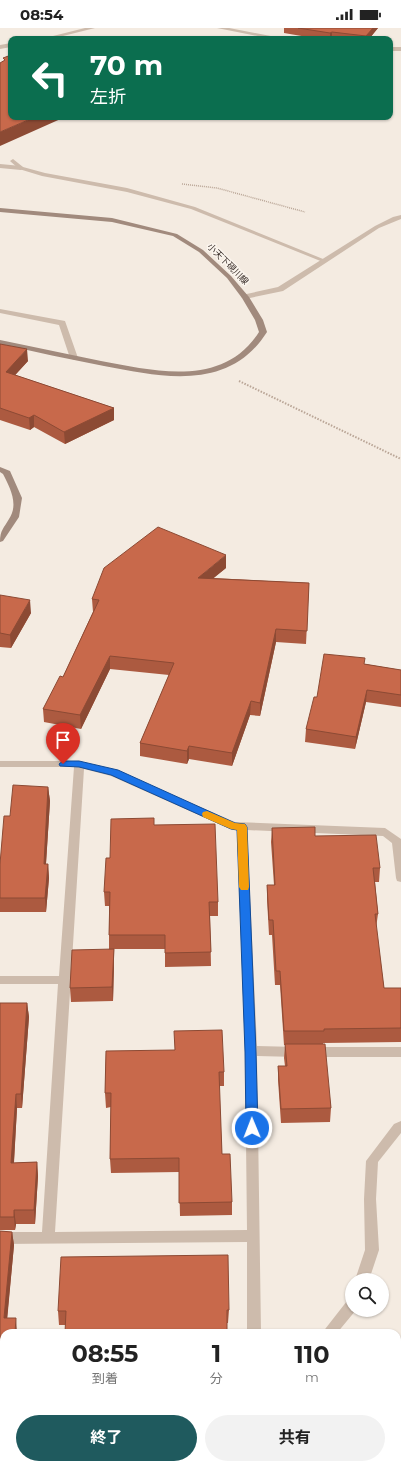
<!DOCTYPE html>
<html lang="ja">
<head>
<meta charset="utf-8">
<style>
  :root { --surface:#fff; --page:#f2f2f2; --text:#222; --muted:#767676; --accent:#1f5a5e }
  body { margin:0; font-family:Montserrat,"Noto Sans JP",sans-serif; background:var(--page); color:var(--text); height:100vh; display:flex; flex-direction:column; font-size:15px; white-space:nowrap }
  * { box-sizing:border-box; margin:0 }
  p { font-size:13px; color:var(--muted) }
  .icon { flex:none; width:22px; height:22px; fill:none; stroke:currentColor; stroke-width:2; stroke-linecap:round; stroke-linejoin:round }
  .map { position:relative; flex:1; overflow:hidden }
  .sheet { position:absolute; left:0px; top:1301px; width:401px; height:140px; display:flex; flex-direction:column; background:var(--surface); border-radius:12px 12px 0 0; box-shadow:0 1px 3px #0004 }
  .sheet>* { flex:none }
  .banner { position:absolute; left:8px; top:8px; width:385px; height:84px; border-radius:8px; box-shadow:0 1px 3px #0004; background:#0b6e4f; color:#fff; overflow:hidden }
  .tools { position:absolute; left:345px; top:1245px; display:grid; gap:8px }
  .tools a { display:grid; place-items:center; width:44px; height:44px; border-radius:50%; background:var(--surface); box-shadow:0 1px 3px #0004; font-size:20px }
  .pin { position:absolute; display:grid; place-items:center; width:34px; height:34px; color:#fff; margin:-41px -17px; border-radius:50% 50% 50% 0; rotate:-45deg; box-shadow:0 0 4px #0007 }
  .pin .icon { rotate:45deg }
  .me { position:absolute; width:44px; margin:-22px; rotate:359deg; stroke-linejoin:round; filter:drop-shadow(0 0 3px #0008) }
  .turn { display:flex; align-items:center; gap:14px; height:84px; padding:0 16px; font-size:18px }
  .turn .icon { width:52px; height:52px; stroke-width:2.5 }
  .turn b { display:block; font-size:28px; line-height:34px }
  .eta { display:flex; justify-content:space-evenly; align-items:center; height:68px; text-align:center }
  .eta b { font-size:24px; font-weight:700; line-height:28px }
  .primary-button { display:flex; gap:8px; margin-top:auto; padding:8px 16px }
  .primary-button a { flex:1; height:46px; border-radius:24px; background:var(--accent); color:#fff; font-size:16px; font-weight:700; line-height:46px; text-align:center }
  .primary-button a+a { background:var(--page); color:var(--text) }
  .status { display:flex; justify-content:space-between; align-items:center; height:28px; padding:0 20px; background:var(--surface); direction:ltr }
  .status svg { height:11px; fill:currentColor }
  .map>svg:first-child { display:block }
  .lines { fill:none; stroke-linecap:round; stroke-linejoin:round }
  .path-far2 { stroke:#b9a596; stroke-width:1.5; stroke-dasharray:1 1; stroke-linecap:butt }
  .path-far1 { stroke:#b9a596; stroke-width:2; stroke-dasharray:1.5 1.5; stroke-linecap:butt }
  .path { stroke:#b9a596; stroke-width:3; stroke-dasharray:2.5 2.5; stroke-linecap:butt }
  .lane { fill:#cdbbac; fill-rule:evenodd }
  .street { fill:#cdbbac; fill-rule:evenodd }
  .secondary { fill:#a18a7d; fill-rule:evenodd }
  .wall { fill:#ac5a40 }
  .shaded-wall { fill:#8c4a34 }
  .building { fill:#c8694b; stroke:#8c4a34 }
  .route { fill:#1a73e8; stroke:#114b97 }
  .slow { fill:#f59e0b }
  .labels { text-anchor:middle; stroke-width:3; stroke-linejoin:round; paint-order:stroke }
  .far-street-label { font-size:9px; fill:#3b302b; stroke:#fbf5ee }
</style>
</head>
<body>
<div class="status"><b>08:54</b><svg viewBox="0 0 49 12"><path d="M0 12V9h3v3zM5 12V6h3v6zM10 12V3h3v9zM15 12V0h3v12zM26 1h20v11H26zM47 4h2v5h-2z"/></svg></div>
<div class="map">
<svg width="401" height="1441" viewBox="0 0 401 1441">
  <rect width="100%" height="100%" fill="#f4ebe1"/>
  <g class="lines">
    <!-- path-far2 -->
    <path class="path-far2" d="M182,156L217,160L305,184"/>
    <!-- path-far1 -->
    <path class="path-far1" d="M239,353L401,431"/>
    <!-- path -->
    <path class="path" d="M19,1438L30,1441"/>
    <!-- lane -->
    <path class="lane" d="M13,131L23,139L45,145L127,160L195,179L328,233L323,234L191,181L127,164L42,148L19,141L10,133Z"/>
    <!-- street -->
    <path class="street" d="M85,0H95L51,11H41Z
      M217,0H229L286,11H273Z
      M11,15V19L0,21V17Z
      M390,19H401V23H390Z
      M0,136L21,138L24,140L21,142L0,140Z
      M401,187V191L379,200L283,263L245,271L241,269L242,267L278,259L375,198L393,189Z
      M0,281L65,293L78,330L74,332L70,330L59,297L0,285Z
      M0,733H79L114,742L235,794L385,800L401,811V854L397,853L396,850L392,815L383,808L247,802L257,1018L297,1019L301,1021L303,1024L301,1027L297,1029L257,1028L261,1305H247V1214L0,1216V1204H42L58,956H0V948H59L74,739H0ZM84,741L111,748L230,801L237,802L245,1023L247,1202L55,1204Z
      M313,1019H401V1029H313L309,1027L307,1024L309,1021Z
      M401,1093V1105L378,1134L376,1171L379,1222L369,1252H355L365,1222L364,1171L366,1133L394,1096Z
      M352,1271V1282H356L337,1305H322L347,1273Z
      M0,1419H4V1433H0Z"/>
    <!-- secondary -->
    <path class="secondary" d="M0,180L112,190L177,206L203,222L231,248L249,269L263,292L267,304C229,364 162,349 104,338C69,331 35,324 0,316V312C34,319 67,326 101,333C155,343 223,360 259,304L255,292L242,270L227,250L199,224L173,208L112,194L0,184Z
      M0,439L10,443L22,470L19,489L3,513L0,514C0,502 4,500 9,491C19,476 10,460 3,446L0,444Z"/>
  </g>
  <!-- wall -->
  <path class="wall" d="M284,0H378L369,11H319L284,5Z
    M0,316L28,333L15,347L114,380V392L65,416L34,399L30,402L0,392Z
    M226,540L213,550L309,555L306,616L276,614L260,688L250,687L232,738L189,731L187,736L140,728V715L169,647L110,641L81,701L44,694L43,681L63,649L93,584L92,571Z
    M0,567L31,585L11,620L0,619Z
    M365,636L401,642V679L366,674L355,721L305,714L306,701L317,669Z
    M48,759L50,773L46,836H48L49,850L46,884H0V836L10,788Z
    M154,797L218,874V888H210L211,938L165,939V921H114V935L113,973L71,974L70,960L109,921V878H105L104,864L110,830Z
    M272,800L315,808L380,840L379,854H375L378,886L376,900L384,960H401V1014L323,1015L331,1080L330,1094L281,1095L278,1052V1038H285L284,1030L285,1017H284L280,957H275L272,907H269L267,871V857H274L271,814Z
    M0,975H27L29,989L22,1080H17L14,1135L37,1134L38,1148L35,1196H16L15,1202H0Z
    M106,1023L224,1044V1058H219L222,1126L232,1174V1187L180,1188L179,1144L111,1145L110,1131L111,1079L106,1080L105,1065Z
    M0,1203L12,1204L14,1217L7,1290L18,1304L17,1305H4V1362H0Z
    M229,1282L228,1295L65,1297H59L58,1283Z
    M401,1357V1422L397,1419V1361Z"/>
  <!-- shaded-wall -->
  <path class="shaded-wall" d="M373,0H378L369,11H365L366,8Z
    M332,4V11H330V5Z
    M35,89H65L0,118V104Z
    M27,321L28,333L7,356L6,344Z
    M114,380V392L65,416L64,404Z
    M34,387V399L30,402L29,390Z
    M226,527V540L198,563V550Z
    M30,572L31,585L11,620L10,607Z
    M276,601V614L260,688V675Z
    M110,628V641L81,701L80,687Z
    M367,662L366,674L355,721L356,709Z
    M251,673L250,687L232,738V725Z
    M189,718V731L187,736V723Z
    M48,759L50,773L45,850L44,836Z
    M48,836L49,850L46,884L45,870Z
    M114,921V935L113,973L112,959Z
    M27,975L29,989L22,1080L21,1066Z
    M16,1066L17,1080L13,1149L11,1135Z
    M37,1134L38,1148L35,1196L34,1182Z
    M14,1182L16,1196L15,1202L14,1189Z
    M12,1204L14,1217L6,1304L4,1290Z
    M16,1290L17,1305H15Z"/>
  <!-- building -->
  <path class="building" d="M298,0H373L366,8L332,4L330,5Z
    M11,27V89H35L0,104V35L5,32L3,30Z
    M0,316L27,321L6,344L114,380L64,404L34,387L29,390L0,380Z
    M158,499L226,527L198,550L309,555L307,603L276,601L260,675L251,673L232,725L189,718L187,723L140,715L174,635L110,628L80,687L43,681L60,648L63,649L99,572L92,571L104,540Z
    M0,567L30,572L10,607L0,605Z
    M324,626L365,630L364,636L401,642V667L367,662L356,709L306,701L314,669H317Z
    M13,757L48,759L44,836H48L45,870H0V836L4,788H10Z
    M154,790V797L215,796L218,874H209L211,924L165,925V907H109L110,864H104L106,830H110L111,791Z
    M315,799V808L376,807L380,840H373L378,886H375L384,960H401V1000L324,1001V1003H284L280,943H276L273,892H269L267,857H275L272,800Z
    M114,921L112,959L70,960L72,922Z
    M0,975H27L21,1066H16L11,1135L37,1134L34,1182H14V1189H0Z
    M222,1002L224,1044H219L222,1126H230L232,1174L179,1175V1130L110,1131L111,1065H105L106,1023L175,1022L174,1003Z
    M285,1016H325L331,1080L281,1081L278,1038H287Z
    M0,1203L12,1204L4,1290H16L15,1305H4V1348H0Z
    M228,1227L229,1282H227V1305H65L66,1283H58L61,1229Z
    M401,1357V1403L397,1400V1361Z"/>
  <!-- route -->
  <path class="route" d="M63,733H79L118,742L235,795L245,796L247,799L256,1024L258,1100L256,1103L252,1105L248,1103L246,1100L245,1024L237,802L231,801L111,747L79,739L60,738L59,736Z"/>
  <!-- slow -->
  <path class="slow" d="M207,783L235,795L245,796L247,799L249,859L248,862H241L239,859L237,802L231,801L203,789L202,786L203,784Z"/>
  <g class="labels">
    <!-- far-street labels -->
    <g class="far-street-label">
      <text transform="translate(228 236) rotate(45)" y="3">小天下硯川線</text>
    </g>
  </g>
</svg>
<div class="tools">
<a><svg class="icon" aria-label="search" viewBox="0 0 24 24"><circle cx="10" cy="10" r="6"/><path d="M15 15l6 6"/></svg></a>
</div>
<div class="pin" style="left:63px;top:736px;background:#d93025"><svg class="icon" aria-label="arrive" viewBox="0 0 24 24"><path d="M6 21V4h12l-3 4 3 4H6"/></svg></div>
<svg class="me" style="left:252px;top:1100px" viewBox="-20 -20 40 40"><circle r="17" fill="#1a73e8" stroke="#fff" stroke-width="3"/><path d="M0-11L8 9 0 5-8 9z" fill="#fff"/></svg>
<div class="banner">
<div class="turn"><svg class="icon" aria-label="left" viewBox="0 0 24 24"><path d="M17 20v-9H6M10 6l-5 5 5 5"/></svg><div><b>70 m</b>左折</div></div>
</div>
<section class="sheet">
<div class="eta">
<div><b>08:55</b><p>到着</p></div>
<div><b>1</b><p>分</p></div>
<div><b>110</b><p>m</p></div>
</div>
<div class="primary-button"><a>終了</a><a>共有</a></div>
</section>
</div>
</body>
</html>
